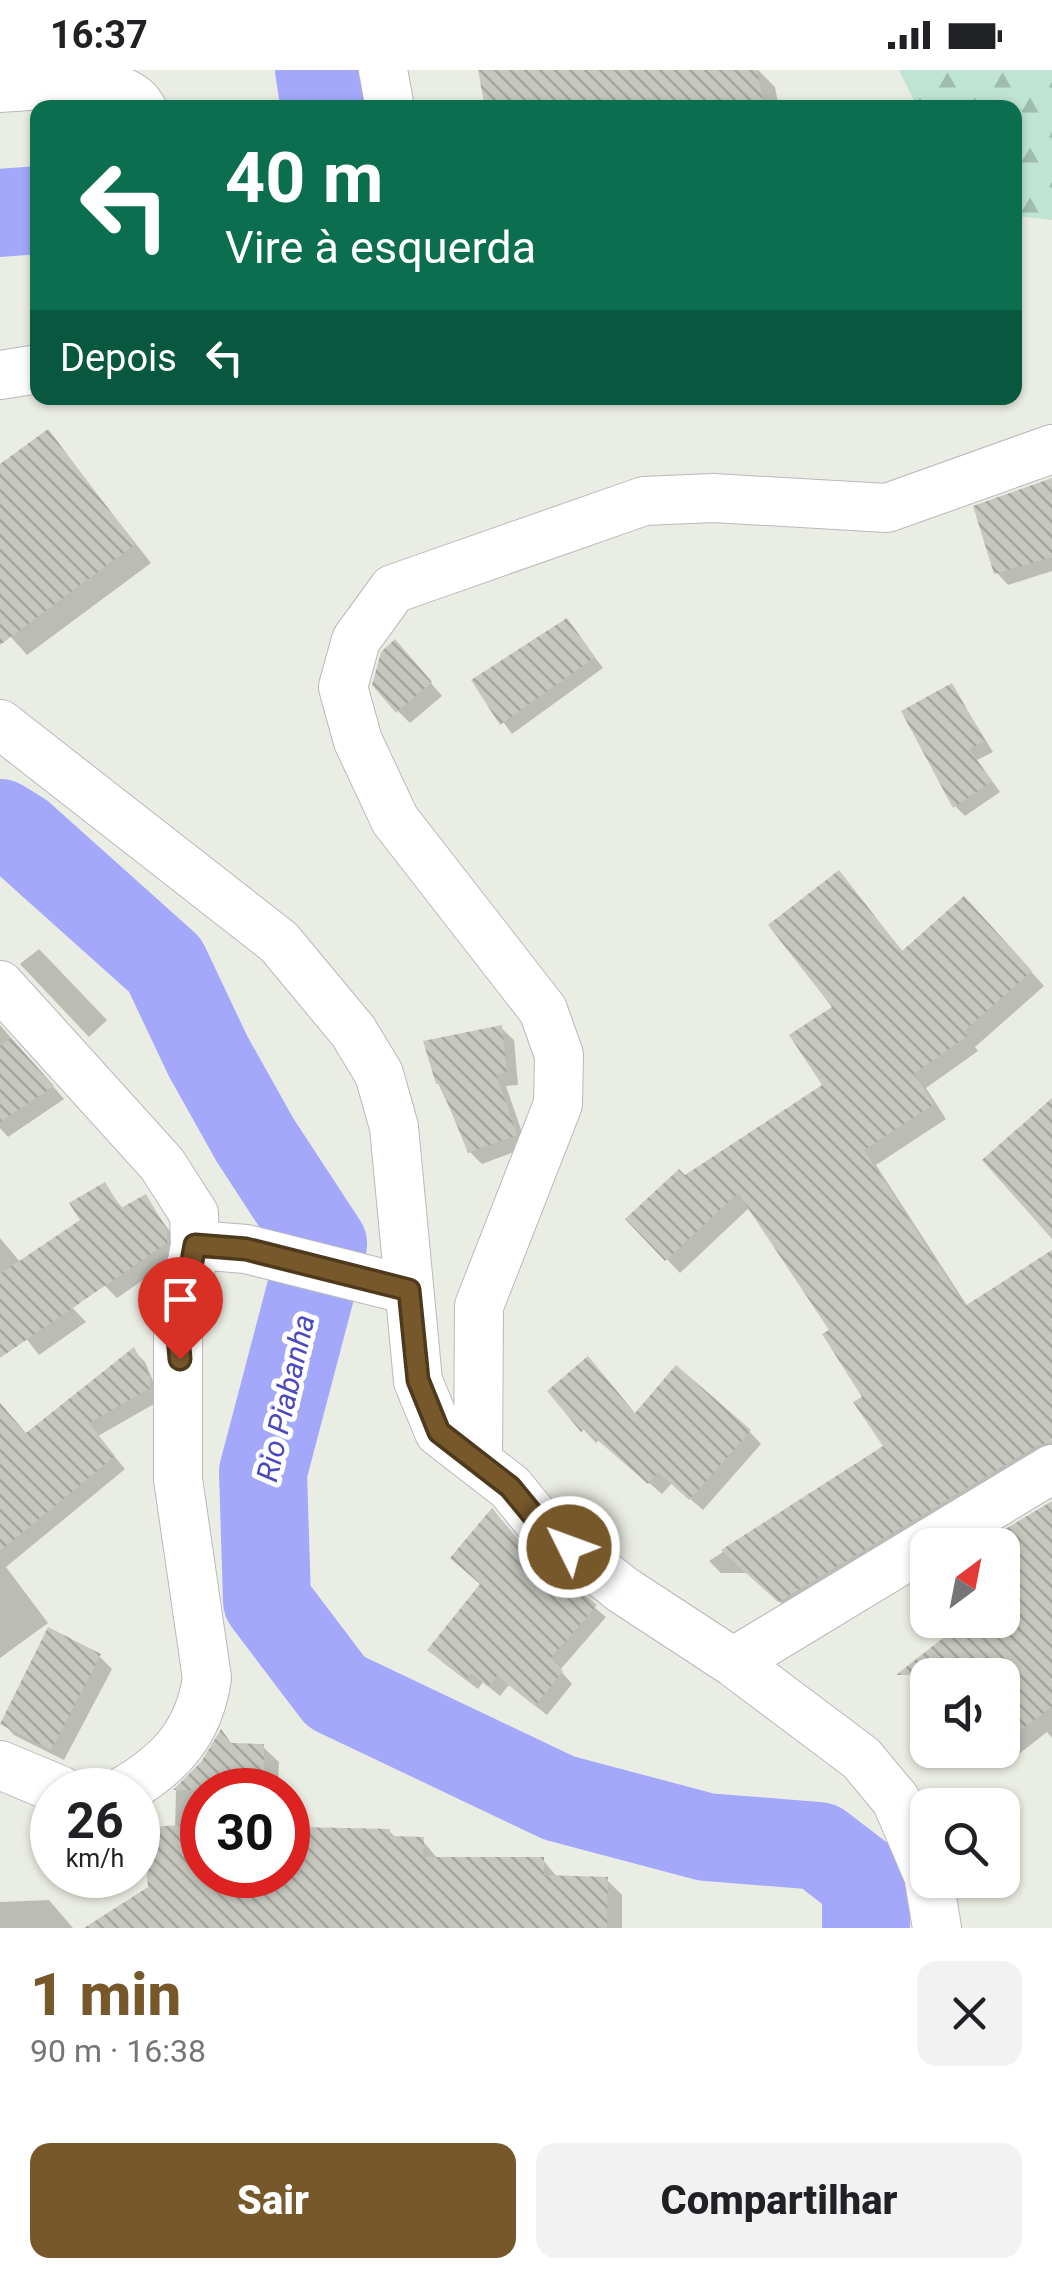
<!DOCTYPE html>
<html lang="pt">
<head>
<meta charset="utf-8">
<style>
  :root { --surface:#fff; --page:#f2f2f2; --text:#202124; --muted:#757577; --accent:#77582b }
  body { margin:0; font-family:Roboto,sans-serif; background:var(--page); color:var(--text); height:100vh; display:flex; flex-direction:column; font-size:38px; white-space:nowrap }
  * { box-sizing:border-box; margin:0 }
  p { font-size:32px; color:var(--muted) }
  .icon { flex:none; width:55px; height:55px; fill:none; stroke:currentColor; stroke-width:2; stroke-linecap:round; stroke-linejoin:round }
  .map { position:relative; height:1858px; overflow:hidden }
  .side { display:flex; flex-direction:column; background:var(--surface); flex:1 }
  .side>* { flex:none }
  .guide { position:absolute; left:30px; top:30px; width:992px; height:305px; border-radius:20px; box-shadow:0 2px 8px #0004; background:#0b6e4f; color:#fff; overflow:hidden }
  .needle { width:65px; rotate:32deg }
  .fabs { position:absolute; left:910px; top:1458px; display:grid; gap:20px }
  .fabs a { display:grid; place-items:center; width:110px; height:110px; border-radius:20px; background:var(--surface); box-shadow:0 2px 8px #0004; font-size:50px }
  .speed { position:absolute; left:30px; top:1698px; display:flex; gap:20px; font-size:50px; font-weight:700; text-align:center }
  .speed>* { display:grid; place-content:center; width:130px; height:130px; border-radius:50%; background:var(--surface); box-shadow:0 2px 8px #0004; line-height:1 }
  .speed small { font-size:25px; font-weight:400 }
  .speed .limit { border:15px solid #d22; background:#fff; color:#111 }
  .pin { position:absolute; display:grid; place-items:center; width:85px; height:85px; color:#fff; margin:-102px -42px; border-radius:50% 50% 50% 0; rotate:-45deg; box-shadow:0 0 10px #0007 }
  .pin .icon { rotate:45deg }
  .me { position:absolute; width:110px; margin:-55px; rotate:312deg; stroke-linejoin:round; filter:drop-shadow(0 0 8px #0008) }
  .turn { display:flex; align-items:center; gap:35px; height:210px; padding:0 30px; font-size:45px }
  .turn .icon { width:130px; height:130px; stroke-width:2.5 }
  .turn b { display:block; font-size:70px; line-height:85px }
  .then { display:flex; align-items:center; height:95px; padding:0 30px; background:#0003; gap:20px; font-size:38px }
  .round { display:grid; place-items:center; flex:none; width:105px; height:105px; border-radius:20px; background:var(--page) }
  .summary { display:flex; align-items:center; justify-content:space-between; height:170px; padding:0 30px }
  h1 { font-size:60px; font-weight:800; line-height:75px; color:var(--accent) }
  .button { display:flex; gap:20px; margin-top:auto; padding:20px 30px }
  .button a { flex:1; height:115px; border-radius:20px; background:var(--accent); color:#fff; font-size:40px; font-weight:800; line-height:115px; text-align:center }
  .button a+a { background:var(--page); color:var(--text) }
  .status { display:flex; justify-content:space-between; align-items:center; height:70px; padding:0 50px; background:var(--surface); direction:ltr }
  .status svg { height:28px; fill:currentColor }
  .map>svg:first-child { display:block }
  .forest { fill:url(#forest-firs) }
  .shadow { fill:#0003 }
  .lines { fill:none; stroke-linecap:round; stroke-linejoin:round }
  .river { stroke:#a4a8fb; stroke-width:88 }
  .building { fill:url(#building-back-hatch) }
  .street-casing { stroke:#b9b8be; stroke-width:50 }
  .street { stroke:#fff; stroke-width:48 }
  .route-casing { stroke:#4d391c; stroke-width:25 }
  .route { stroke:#77582b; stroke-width:18 }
  .labels { text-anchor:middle; stroke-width:10; stroke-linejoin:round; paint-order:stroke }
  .water-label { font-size:30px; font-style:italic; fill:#4c48be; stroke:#fff }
</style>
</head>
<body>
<div class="status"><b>16:37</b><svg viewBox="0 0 49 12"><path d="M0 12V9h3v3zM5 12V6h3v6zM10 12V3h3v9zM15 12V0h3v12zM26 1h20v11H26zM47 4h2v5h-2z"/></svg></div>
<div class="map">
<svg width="1052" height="1858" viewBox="0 0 1052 1858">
  <defs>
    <pattern id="forest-firs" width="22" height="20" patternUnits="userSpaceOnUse" patternTransform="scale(2.5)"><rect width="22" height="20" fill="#c0e4d3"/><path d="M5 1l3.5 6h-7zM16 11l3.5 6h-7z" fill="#9fbcaf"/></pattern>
    <pattern id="building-back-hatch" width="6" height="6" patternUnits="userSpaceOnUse" patternTransform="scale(2.5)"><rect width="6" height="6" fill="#c6c8bf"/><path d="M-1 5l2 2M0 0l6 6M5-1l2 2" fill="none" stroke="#a4a59f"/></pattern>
  </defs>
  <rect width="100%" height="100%" fill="#eaede3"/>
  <!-- forest -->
  <path class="forest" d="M899,0H1052V150L1015,146V38L917,37Z"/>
  <!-- shadow -->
  <path class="shadow" d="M480,0H758L775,17L779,38H487Z
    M48,362L151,493L27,585L0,555V398Z
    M1052,411V501L1008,515L997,503Z
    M567,551L603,598L512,664L474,611Z
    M407,585L442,626L410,653L398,641Z
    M952,616L993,682L977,690L1000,722L965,746L955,736Z
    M839,803L904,883L978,843L1044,916L975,977L978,981L926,1018L946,1049L876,1095L968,1237L1052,1183V1381L794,1545L749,1503H721L709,1491L886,1377L866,1327L832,1260L750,1137L680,1203L629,1149L825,1016L836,938Z
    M39,879L107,950L89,967L20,894Z
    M0,955L64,1029L8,1067L0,1058Z
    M501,958L514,970L518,1015L506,1016L527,1077L482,1094L470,1082L438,1013Z
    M104,1115L124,1140L145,1127L179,1174V1185L117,1228L105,1216Z
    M0,1168L21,1193L26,1189L86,1252L39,1285L0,1235Z
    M133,1280L145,1292L161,1330L98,1366L125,1399L6,1497L48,1553L0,1588V1334L27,1365Z
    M550,1322L636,1345L749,1361L761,1374L703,1440L672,1413L662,1424L599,1370L596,1373Z
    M1052,1434V1668L1047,1662L1005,1695L990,1680H1002V1605H932L965,1554L961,1550H1002V1475H984Z
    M529,1484L606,1547L560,1600L572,1614L547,1645L509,1615L500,1626L483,1612L478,1619L441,1591Z
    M99,1586L112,1599L64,1690L14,1665L2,1652Z
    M221,1663L234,1676L263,1677L279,1692L278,1720H202V1805H288V1759L389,1761L397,1769L422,1770L438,1789L543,1790L558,1808L607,1810L622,1825V1858H89L151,1818L175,1758L176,1721L203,1694Z
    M49,1830L73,1858H0V1832Z"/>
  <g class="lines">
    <!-- river -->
    <path class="river" d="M319,0L325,38
      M0,143L38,140
      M0,753L21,766L165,895L208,986L255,1070L323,1174L263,1402L267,1531L336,1622L559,1728L706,1767L819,1776L866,1812V1858"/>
  </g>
  <!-- building -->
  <path class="building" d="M478,0H757L764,38H485Z
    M48,359L135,474L0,575V394Z
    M1052,408V487L994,504L973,436Z
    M567,548L595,587L500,655L471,610Z
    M395,569L432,612L396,643L372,615L381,582Z
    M952,613L985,671L969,679L992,711L953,738L901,641Z
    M839,800L902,881L964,826L1032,901L963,962L967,966L914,1004L934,1034L864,1080L965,1236L1052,1180V1372L1038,1375L778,1532L721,1480L883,1376L853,1332L862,1327L822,1264L829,1260L738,1123L665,1191L625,1149L679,1099L685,1105L822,1015L789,965L832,937L768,855Z
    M502,955L507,1003L496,1004L517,1065L468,1083L440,1014H436L423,971Z
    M11,968L54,1016L0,1052V976Z
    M1052,1028V1169L982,1090Z
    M105,1112L121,1138L146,1124L167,1160V1173L0,1288V1204L80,1150L69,1133Z
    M134,1277L150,1307V1318L89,1353L115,1386L0,1481V1333L26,1363Z
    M588,1286L635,1343L676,1295L751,1360L689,1430L658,1402L648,1414L585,1359L581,1362L547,1321Z
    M1052,1431V1636L1002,1675V1605H896L966,1550H1002V1461Z
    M492,1438L525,1478L597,1535L551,1588L563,1601L535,1636L497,1606L488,1617L471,1603L466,1610L427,1580L480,1514L450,1488Z
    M48,1557L101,1584L51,1680L0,1654Z
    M221,1659L231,1673L264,1674V1720H173L201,1692Z
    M202,1753V1805H300L301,1757L390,1759V1766L424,1767L423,1787H544V1805L608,1807L607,1858H84L148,1817L143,1758Z"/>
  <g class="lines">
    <!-- street casing -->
    <g class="street-casing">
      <path id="street" d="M383,0L390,38
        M0,18C37,17 121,2 142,38
        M0,305L38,299
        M0,654L279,872L353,961L379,1004L394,1057L418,1311L439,1362L510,1417L542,1456L623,1520L733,1592L861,1688L896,1730L928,1805
        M0,915L162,1094L194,1144L195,1175L178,1266V1409L207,1608C199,1662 171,1693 125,1720
        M195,1175L246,1179L409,1220
        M478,1391L479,1236L558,1034L559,985L543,940L395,750L358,671L343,617L356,570L393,519L644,431L713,428L887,438L1052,379
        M733,1592L1052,1399
        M0,1695L60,1720
        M929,1810L937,1858"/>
    </g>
    <!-- street -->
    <use href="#street" class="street"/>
  </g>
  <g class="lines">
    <!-- route casing -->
    <g class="route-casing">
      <path id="route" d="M180,1289L178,1266L195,1175L246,1179L409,1220L418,1310L439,1362L510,1417L542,1456L569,1477"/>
    </g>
    <!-- route -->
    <use href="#route" class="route"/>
  </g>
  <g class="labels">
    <!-- water labels -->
    <g class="water-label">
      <text transform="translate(286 1328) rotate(-77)" y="10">Rio Piabanha</text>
    </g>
  </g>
</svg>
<div class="fabs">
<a><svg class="needle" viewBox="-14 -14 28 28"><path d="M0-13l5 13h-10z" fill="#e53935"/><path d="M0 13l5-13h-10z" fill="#757577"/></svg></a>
<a><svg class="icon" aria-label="sound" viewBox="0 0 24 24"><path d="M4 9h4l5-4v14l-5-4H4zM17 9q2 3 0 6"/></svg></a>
<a><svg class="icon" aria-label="search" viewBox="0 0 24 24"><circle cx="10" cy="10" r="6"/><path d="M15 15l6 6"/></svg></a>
</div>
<div class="speed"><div>26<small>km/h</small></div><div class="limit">30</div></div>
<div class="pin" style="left:180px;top:1289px;background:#d93025"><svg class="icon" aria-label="arrive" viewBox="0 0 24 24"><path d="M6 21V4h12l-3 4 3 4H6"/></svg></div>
<svg class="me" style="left:569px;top:1477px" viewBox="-20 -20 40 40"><circle r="17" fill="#77582b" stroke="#fff" stroke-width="3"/><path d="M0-11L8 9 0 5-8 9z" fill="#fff"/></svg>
<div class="guide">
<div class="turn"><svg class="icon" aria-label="left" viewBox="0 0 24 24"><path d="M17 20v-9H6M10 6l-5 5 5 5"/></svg><div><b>40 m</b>Vire à esquerda</div></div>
<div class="then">Depois<svg class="icon" aria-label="left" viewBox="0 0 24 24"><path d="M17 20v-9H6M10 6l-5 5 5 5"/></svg></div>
</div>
</div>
<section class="side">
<div class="summary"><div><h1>1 min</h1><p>90 m · 16:38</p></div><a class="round"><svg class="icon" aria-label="close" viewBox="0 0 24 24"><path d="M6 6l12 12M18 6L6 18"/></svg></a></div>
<div class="button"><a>Sair</a><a>Compartilhar</a></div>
</section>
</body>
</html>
